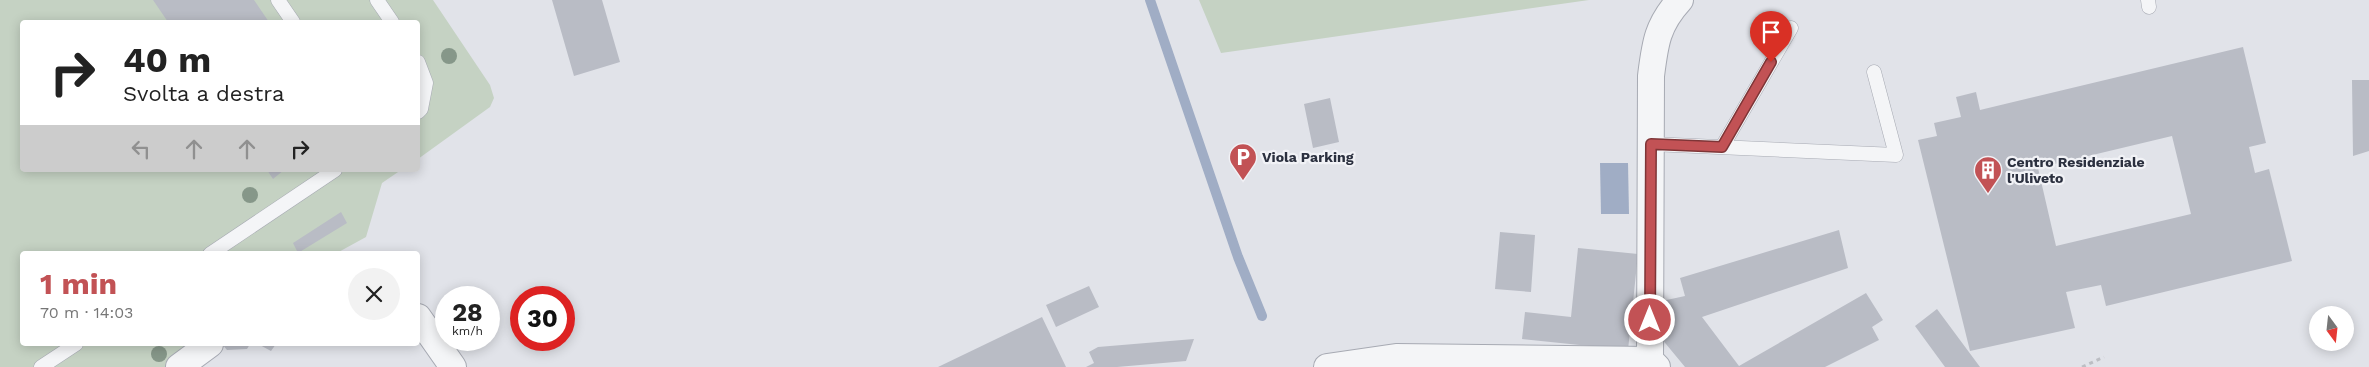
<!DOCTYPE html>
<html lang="it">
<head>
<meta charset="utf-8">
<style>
  :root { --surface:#fff; --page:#f2f2f2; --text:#222; --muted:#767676; --accent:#c25255 }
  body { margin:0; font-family:"Work Sans",sans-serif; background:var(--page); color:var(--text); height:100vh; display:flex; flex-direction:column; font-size:19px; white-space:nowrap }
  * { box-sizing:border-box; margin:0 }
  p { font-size:16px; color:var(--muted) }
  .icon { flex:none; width:28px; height:28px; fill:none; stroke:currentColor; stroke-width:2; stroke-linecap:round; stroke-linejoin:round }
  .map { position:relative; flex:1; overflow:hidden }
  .details { position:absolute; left:20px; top:251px; width:400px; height:95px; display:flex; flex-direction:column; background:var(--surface); border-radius:5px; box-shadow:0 2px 12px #0003 }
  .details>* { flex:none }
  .banner { position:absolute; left:20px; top:20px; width:400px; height:152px; border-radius:5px; box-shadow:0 2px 12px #0003; background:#fff; color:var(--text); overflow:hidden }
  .needle { width:32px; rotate:165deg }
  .fabs { position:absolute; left:2309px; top:306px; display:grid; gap:10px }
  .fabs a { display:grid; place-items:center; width:45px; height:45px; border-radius:50%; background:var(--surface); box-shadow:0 2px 12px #0003; font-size:25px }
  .speed { position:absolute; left:435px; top:286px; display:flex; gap:10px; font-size:25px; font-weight:700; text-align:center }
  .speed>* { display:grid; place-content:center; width:65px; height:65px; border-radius:50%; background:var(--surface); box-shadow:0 2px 12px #0003; line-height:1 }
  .speed small { font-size:12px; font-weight:400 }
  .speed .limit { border:8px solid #d22; background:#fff; color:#111 }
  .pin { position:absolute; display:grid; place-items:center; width:42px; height:42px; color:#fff; margin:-51px -21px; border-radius:50% 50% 50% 0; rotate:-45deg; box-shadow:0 0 5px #0007 }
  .pin .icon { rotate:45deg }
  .me { position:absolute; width:55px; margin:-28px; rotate:0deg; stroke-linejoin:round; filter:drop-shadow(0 0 4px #0008) }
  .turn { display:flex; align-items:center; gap:18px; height:105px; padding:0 20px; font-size:22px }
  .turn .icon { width:65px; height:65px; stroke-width:2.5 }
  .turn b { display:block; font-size:35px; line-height:42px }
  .lanes { display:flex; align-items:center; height:48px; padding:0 20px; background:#0003; justify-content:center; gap:25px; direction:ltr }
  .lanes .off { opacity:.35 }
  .round { display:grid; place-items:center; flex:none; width:52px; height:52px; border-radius:26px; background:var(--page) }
  .head { display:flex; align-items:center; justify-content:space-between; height:85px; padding:0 20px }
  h1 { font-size:30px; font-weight:700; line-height:38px; color:var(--accent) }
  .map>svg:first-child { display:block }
  .green { fill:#c5d2c3 }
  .water { fill:#a0adc5 }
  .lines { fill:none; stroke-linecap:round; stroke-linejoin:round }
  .stream { stroke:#a0adc5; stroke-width:10 }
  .building { fill:#b9bcc5; fill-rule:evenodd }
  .lane-casing { stroke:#a7aab3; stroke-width:15 }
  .street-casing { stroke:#a7aab3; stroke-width:28 }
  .path { stroke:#bcbec3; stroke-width:3; stroke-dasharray:4 4; stroke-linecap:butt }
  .lane { stroke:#f4f5f7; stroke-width:14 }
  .street { stroke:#f4f5f7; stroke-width:26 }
  .tree { fill:#869789 }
  .route-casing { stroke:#7e3537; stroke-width:12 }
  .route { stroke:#c25255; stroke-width:9 }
  .labels { text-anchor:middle; stroke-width:4.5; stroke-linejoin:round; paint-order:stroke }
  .poi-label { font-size:14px; font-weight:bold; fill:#2b303f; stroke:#f1f2f6; text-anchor:start }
</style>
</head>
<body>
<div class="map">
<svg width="2369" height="367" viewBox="0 0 2369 367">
  <rect width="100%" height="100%" fill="#e1e3e9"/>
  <!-- green -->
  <path class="green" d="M0,0H433L490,85L494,98L490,107L418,159V22H22V170H401L382,183L366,237L335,254H22V344H196L165,367H0Z
    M1199,0H1589L1221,53Z"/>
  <!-- water -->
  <path class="water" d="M1600,163H1628L1629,214H1601Z"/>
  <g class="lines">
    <!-- stream -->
    <path class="stream" d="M1150,0L1238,257L1262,316"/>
  </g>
  <!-- building -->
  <path class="building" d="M153,0H254L269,22H168Z
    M552,0H602L620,62L574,76Z
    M2243,47L2266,143L2249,147L2255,173L2269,169L2292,261L2106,306L2101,285L2066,292L2075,328L1970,351L1918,140L1937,136L1934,123L1961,117L1956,97L1976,92L1980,110ZM2172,136L2191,214L2056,246L2038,168Z
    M2352,80H2369V151L2353,156Z
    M1330,98L1339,142L1313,148L1304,104Z
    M267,170H284L273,179Z
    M341,212L347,223L298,253L293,243Z
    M1839,230L1848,268L1702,317L1739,366L1866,293L1883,320L1872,327L1879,340L1825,367H1685L1661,338L1662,301L1685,296L1680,278Z
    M1500,232L1535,235L1531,292L1495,289Z
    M1578,248L1638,254L1628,350L1522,339L1525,312L1571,317Z
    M1089,286L1099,307L1056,327L1046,305Z
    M1937,309L1980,367H1945L1915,326Z
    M1042,317L1066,367H938Z
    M1194,339L1186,361L1117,367H1086L1094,363L1089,352L1098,347Z
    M222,344H250L247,349L227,350Z
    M258,344H276L271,351Z"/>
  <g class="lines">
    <!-- lane casing -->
    <g class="lane-casing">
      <path id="lane" d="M278,0L293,22
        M377,0L392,22
        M2148,0L2149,7
        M418,62L426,83L421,109L418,112
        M1651,144L1896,155L1874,72
        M1722,147L1791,28
        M210,254L335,170
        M41,367L76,344"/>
    </g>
    <!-- street casing -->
    <g class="street-casing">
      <path id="street" d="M418,317L453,367
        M179,367L210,344
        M1327,367L1396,357L1650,360
        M1657,367L1650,360L1651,76C1655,44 1657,25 1680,0"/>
    </g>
    <!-- path -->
    <path class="path" d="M2082,367L2104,357"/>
    <!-- lane -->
    <use href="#lane" class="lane"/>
    <!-- street -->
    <use href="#street" class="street"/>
  </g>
  <!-- trees -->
  <g class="tree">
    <circle cx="449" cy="56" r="8"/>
    <circle cx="250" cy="195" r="8"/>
    <circle cx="159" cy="354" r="8"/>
  </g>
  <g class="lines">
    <!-- route casing -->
    <g class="route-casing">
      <path id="route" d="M1650,320L1651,144L1722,147L1771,62"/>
    </g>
    <!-- route -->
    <use href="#route" class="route"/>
  </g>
  <!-- icons -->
  <defs>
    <g id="parking-pin" transform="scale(1.4375)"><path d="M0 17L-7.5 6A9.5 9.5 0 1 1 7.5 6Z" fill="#c25255" stroke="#f1f2f6"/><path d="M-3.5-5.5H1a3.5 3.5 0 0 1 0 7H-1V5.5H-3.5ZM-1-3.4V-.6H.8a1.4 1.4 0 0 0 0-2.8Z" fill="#fff"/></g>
    <g id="building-pin" transform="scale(1.4375)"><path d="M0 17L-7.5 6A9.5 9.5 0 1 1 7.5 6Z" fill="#c25255" stroke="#f1f2f6"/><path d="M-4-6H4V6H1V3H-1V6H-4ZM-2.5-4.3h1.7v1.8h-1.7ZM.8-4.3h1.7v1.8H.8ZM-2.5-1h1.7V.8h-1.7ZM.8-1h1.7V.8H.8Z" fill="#fff"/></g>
  </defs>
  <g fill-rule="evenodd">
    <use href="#parking-pin" x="1243" y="157"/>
    <use href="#building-pin" x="1988" y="170"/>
  </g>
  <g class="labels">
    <!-- poi labels -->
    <g class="poi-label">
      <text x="1262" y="162">Viola Parking</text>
      <text x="2007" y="167">Centro Residenziale<tspan x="2007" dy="16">l'Uliveto</tspan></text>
    </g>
  </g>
</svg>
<div class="fabs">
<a><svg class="needle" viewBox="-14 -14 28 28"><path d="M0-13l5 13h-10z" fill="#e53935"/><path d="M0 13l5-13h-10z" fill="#767676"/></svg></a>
</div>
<div class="speed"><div>28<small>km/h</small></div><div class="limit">30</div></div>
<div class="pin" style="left:1771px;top:62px;background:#d93025"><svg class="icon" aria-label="arrive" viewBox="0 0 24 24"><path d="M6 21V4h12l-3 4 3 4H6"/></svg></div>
<svg class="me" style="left:1650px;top:320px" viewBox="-20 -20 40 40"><circle r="17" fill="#c25255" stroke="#fff" stroke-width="3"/><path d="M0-11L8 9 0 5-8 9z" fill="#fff"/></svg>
<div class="banner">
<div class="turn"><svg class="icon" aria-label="right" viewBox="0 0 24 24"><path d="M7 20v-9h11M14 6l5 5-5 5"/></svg><div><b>40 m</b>Svolta a destra</div></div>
<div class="lanes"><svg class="icon off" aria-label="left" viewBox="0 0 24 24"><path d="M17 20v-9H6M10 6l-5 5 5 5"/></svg><svg class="icon off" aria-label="ahead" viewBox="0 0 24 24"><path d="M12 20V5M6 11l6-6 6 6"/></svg><svg class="icon off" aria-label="ahead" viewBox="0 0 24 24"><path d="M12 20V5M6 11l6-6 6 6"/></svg><svg class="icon" aria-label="right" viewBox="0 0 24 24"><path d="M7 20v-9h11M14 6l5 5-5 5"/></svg></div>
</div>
<section class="details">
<div class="head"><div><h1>1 min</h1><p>70 m · 14:03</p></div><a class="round"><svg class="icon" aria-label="close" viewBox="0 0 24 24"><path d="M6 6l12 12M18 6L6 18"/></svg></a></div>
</section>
</div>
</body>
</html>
